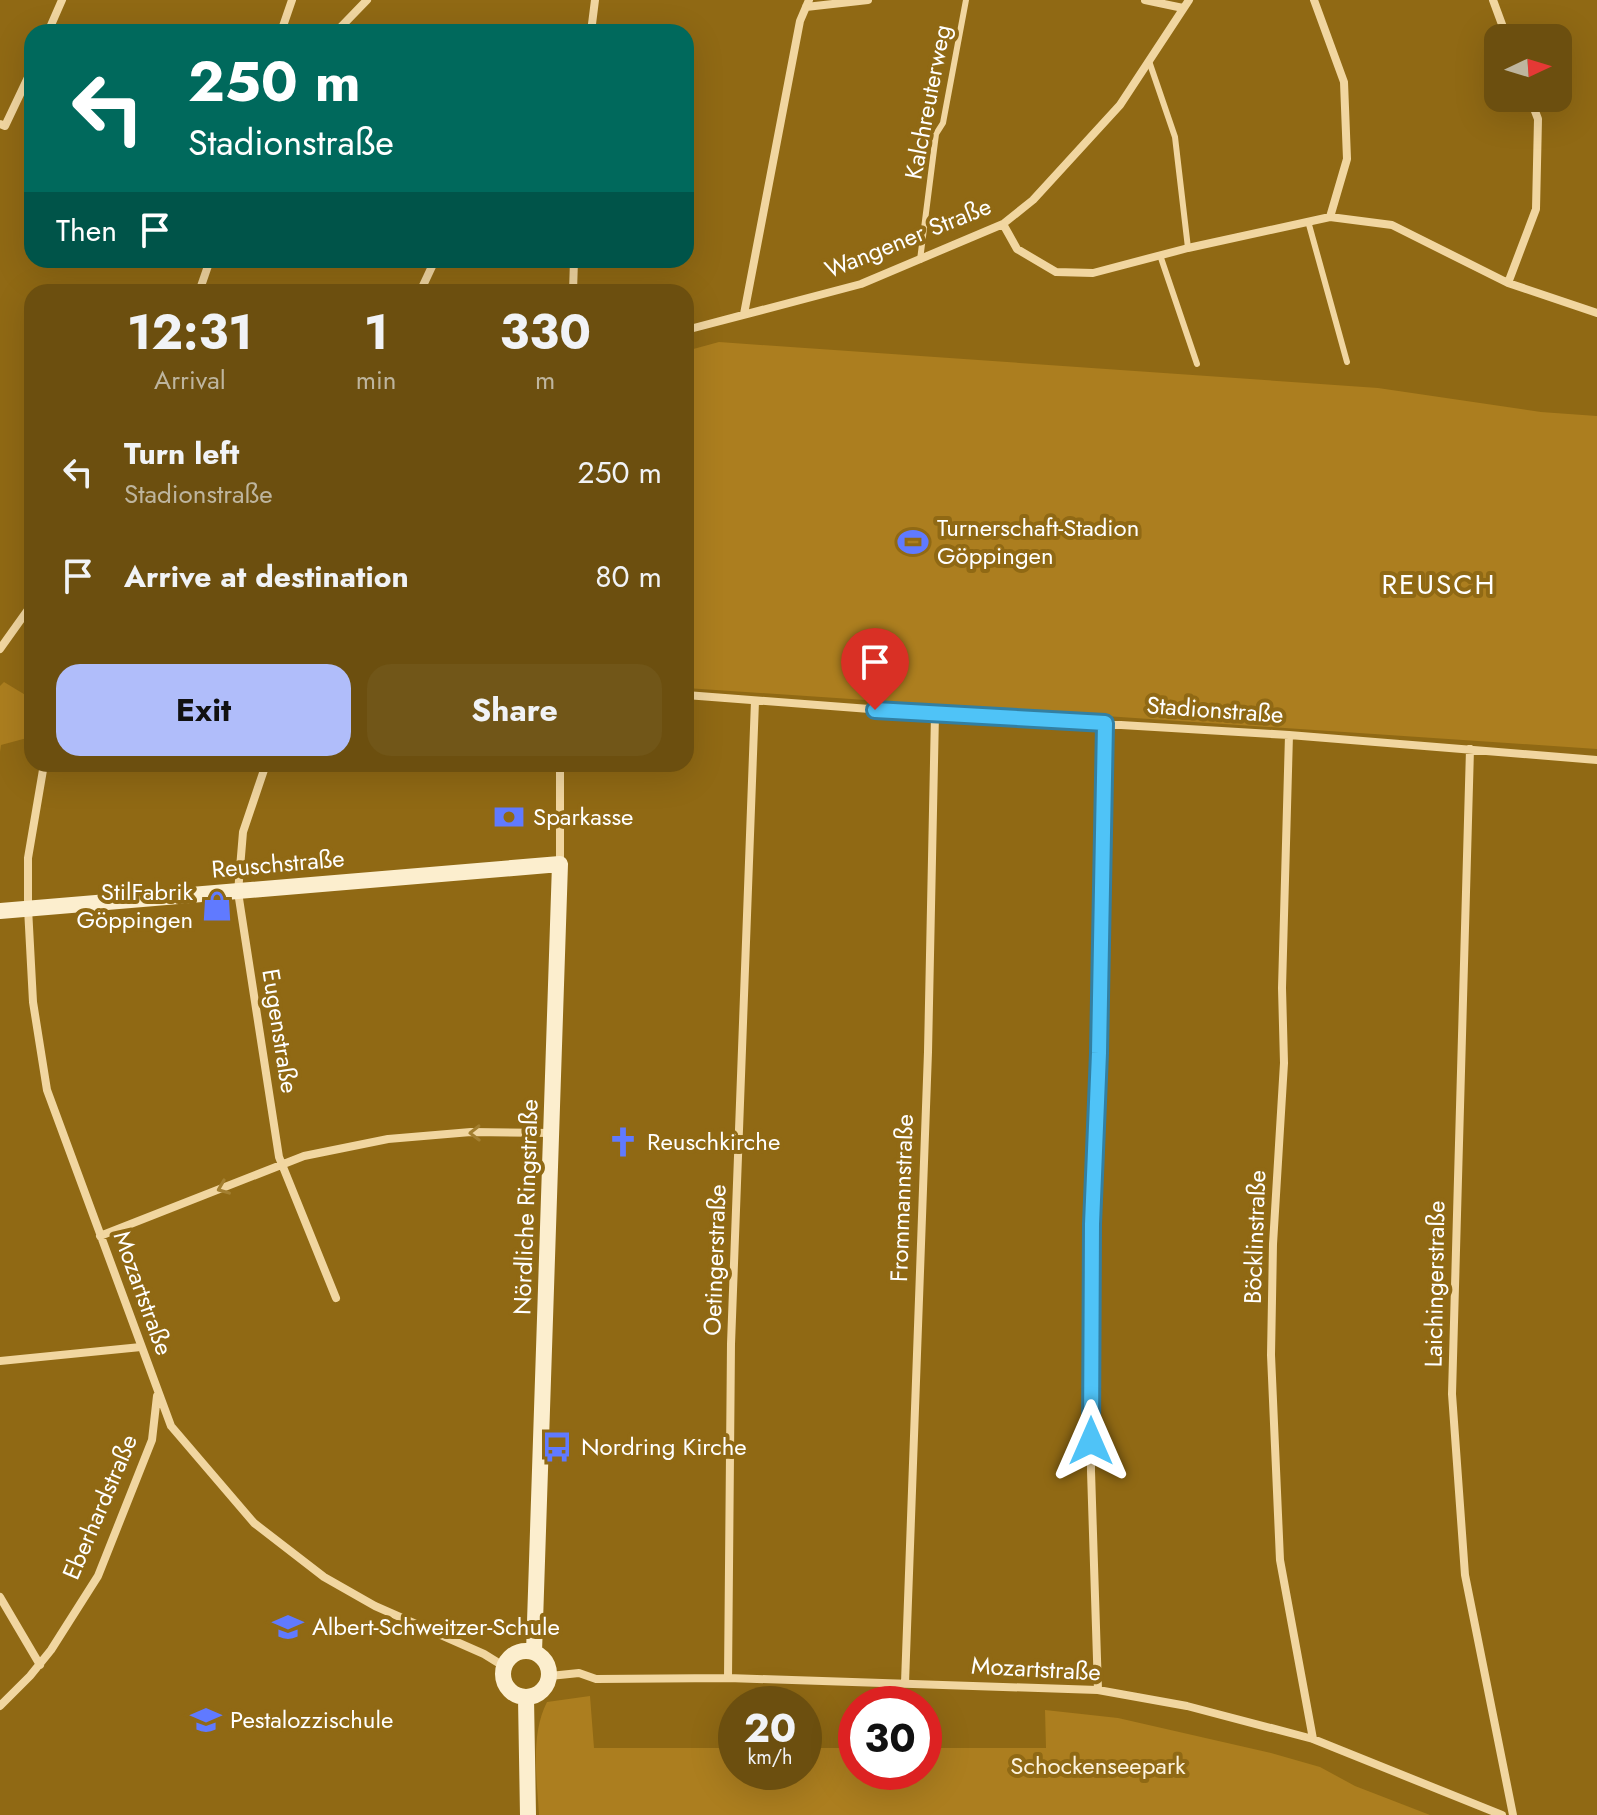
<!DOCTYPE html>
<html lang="en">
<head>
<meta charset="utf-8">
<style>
  :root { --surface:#6c4f0f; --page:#715618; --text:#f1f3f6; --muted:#beb59e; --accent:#b0bdfa }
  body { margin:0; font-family:Jost,sans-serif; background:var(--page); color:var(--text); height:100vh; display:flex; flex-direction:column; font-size:30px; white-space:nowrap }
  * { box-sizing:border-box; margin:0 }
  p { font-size:26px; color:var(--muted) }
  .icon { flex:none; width:44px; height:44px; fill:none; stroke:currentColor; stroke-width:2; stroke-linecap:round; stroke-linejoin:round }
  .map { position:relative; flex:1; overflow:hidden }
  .sheet { position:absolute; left:24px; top:284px; width:670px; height:488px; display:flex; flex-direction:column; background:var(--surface); border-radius:24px; box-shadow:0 8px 32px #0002 }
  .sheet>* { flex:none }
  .top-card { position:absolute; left:24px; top:24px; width:670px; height:244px; border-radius:24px; box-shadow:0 8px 32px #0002; background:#00695c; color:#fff; overflow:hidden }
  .needle { width:52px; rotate:86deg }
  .buttons { position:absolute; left:1484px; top:24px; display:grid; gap:16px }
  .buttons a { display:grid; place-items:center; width:88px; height:88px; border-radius:16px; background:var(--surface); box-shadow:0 8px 32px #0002; font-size:40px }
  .speed { position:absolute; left:718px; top:1686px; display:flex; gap:16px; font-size:40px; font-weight:700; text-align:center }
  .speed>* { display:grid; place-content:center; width:104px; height:104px; border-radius:50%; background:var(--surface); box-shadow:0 8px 32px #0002; line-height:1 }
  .speed small { font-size:20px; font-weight:400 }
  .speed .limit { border:12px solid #d22; background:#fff; color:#111 }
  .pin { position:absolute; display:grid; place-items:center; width:68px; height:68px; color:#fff; margin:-82px -34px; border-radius:50% 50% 50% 0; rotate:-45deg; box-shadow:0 0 8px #0007 }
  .pin .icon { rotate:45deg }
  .me { position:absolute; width:88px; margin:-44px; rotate:0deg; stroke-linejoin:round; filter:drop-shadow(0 0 6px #0008) }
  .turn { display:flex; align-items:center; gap:28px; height:168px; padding:0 32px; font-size:36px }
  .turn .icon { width:104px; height:104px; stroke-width:2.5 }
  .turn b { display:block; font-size:56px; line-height:68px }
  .then { display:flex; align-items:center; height:76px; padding:0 32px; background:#0003; gap:16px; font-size:30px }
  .eta { display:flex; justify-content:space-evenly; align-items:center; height:136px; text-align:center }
  .eta b { font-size:48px; font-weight:700; line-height:56px }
  .primary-button { display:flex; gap:16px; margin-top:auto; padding:16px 32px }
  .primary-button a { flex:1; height:92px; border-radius:24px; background:var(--accent); color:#111; font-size:32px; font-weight:700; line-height:92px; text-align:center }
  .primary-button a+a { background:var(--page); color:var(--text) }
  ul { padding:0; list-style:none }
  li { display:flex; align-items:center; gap:24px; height:104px; padding:0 32px }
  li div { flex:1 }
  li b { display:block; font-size:30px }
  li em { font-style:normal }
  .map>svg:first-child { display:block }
  .green { fill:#ac7e1f }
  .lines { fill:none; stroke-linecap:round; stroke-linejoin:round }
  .lane { stroke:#f1d6a0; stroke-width:6 }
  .street { stroke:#f1d6a0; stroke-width:8 }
  .secondary { stroke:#fceece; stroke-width:16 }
  .oneway { stroke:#a37f30 }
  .route-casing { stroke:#337fa1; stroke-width:20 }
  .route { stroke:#4fc3f7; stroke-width:14 }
  .labels { text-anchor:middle; stroke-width:8; stroke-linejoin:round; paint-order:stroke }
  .street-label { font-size:24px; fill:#fff; stroke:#906914 }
  .poi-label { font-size:24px; fill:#fff; stroke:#906914; text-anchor:start }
  .park-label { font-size:24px; fill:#fdf3dd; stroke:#906914 }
  .quarter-label { font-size:28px; letter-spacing:2px; fill:#fff; stroke:#906914 }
</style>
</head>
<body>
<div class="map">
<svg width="1597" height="1815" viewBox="0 0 1597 1815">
  <rect width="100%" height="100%" fill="#906914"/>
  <!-- green -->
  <path class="green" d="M719,342L1378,388L1541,412L1597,416V749L686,688V351Z
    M4,682L32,699L27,738L1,745L0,752V686Z
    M590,1696L594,1748H736V1772H804V1748H856V1772H924V1748H1046L1045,1710L1118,1718L1271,1753L1320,1767L1355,1786L1430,1815H539C537,1779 530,1735 547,1702Z"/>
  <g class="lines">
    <!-- lane -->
    <path class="lane" d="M1149,61L1175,137L1188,248
      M1308,221L1347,362
      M1160,255L1197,364
      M920,260L936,134L943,123L966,0"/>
    <!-- street -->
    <path class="street" d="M1145,0L1183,8
      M1314,0L1344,82L1347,159L1330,217
      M1493,0L1507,38
      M806,7L868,0
      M48,32L62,0
      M281,32L292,0
      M336,32L367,0
      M591,32L595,0
      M0,124L5,126L32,69
      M1003,224L1017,249L1056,272L1093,273L1188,248L1330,217L1392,225L1508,283L1597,313
      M1508,283L1536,209L1538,119L1530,98
      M199,292L210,260
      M420,292L435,260
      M573,292L574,260
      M744,314L800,21L809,0
      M686,330L861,284L1003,224L1033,200L1120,105L1189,0
      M0,649L32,604
      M686,695L935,714L1289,735L1597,760
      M1289,735L1282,988L1284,1063L1273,1244L1271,1355L1280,1560L1313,1739
      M1470,749L1452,1394L1465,1575L1513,1815
      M44,764L28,858V908L33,1002L47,1090L171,1426L254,1523L324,1577L375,1606L484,1654L505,1667
      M266,764L243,832L238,892L279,1157L336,1298
      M560,764V864
      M100,1236L304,1156L388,1139L471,1132L552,1133
      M0,1361L141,1347
      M0,1597L40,1665
      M550,1676L579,1673L596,1679L728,1678L1098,1690L1187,1706L1313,1739L1502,1815
      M728,1678L731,1344L755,701
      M905,1683L928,1052L935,714
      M1098,1690L1091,1471V1349L1105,723
      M0,1706L30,1676L51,1650L98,1576L152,1440L157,1396"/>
    <!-- secondary -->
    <path class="secondary" d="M0,911L560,864L534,1652
      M503 1674a23 23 0 1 1 46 0a23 23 0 1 1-46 0Z
      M526,1698L528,1815"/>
  </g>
  <!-- one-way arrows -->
  <defs><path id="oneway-chevron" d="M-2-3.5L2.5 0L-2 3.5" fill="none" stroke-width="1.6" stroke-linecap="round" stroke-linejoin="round" transform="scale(2)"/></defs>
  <g class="oneway">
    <use href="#oneway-chevron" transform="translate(475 1133) rotate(179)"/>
    <use href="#oneway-chevron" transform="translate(223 1188) rotate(158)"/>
  </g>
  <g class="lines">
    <!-- route casing -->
    <g class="route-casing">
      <path id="route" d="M875,710L1105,723L1099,1053L1092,1224L1091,1441"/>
    </g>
    <!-- route -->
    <use href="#route" class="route"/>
  </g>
  <!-- icons -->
  <defs>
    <g id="stadium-bare" transform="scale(2.4)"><path d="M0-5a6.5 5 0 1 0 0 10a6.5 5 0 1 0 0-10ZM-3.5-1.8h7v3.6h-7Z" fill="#607aff" stroke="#906914" stroke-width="2.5" paint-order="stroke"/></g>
    <g id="bank-bare" transform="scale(2.4)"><path d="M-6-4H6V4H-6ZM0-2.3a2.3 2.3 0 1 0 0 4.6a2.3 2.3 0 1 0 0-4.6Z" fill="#607aff" stroke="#906914" stroke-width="2.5" paint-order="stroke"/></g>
    <g id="shop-bare" transform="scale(2.4)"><path d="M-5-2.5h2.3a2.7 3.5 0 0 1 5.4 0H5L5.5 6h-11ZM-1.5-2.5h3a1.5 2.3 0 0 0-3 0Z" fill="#607aff" stroke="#906914" stroke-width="2.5" paint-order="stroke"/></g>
    <g id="church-bare" transform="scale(2.4)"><path d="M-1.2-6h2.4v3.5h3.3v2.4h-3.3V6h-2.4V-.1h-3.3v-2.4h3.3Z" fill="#607aff" stroke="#906914" stroke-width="2.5" paint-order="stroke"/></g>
    <g id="bus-bare" transform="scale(2.4)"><path d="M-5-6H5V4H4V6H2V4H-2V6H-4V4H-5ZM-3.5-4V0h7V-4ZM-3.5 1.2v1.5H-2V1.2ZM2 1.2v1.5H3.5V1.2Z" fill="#607aff" stroke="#906914" stroke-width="2.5" paint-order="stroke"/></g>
    <g id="school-bare" transform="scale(2.4)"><path d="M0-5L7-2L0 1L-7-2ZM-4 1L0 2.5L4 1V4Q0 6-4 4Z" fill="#607aff" stroke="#906914" stroke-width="2.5" paint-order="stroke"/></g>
  </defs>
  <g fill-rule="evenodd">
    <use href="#stadium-bare" x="913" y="542"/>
    <use href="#bank-bare" x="509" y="817"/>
    <use href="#shop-bare" x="217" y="906"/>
    <use href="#church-bare" x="623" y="1142"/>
    <use href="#bus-bare" x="557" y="1447"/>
    <use href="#school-bare" x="288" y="1627"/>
    <use href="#school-bare" x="206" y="1720"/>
  </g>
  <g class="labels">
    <!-- street labels -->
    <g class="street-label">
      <text transform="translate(928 102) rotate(-79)" y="8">Kalchreuterweg</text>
      <text transform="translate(908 238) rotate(-22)" y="8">Wangener Straße</text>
      <text transform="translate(1215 710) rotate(4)" y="8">Stadionstraße</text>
      <text transform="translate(278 864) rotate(-5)" y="8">Reuschstraße</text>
      <text transform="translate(280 1031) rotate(81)" y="8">Eugenstraße</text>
      <text transform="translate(902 1198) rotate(-88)" y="8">Frommannstraße</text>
      <text transform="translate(526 1207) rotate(-88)" y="8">Nördliche Ringstraße</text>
      <text transform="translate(1255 1237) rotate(-88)" y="8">Böcklinstraße</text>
      <text transform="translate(715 1260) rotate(-88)" y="8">Oetingerstraße</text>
      <text transform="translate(1435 1284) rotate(-89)" y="8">Laichingerstraße</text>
      <text transform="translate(143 1293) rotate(70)" y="8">Mozartstraße</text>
      <text transform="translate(100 1507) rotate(-67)" y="8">Eberhardstraße</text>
      <text transform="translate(1036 1669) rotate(3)" y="8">Mozartstraße</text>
    </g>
    <!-- poi labels -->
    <g class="poi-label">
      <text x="937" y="536">Turnerschaft-Stadion<tspan x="937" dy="28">Göppingen</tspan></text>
      <text x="533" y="825">Sparkasse</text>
      <text x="193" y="900" text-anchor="end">StilFabrik<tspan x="193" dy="28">Göppingen</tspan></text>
      <text x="647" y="1150">Reuschkirche</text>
      <text x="581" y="1455">Nordring Kirche</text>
      <text x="312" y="1635">Albert-Schweitzer-Schule</text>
      <text x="230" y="1728">Pestalozzischule</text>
    </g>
    <!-- park labels -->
    <g class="park-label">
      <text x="1098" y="1774">Schockenseepark</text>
    </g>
    <!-- quarter labels -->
    <g class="quarter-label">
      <text x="1439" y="594">REUSCH</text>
    </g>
  </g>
</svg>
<div class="buttons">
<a><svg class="needle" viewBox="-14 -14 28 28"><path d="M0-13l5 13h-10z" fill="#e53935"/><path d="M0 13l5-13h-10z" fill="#beb59e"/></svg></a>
</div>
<div class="speed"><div>20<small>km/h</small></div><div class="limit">30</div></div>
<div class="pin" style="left:875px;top:710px;background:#d93025"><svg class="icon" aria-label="arrive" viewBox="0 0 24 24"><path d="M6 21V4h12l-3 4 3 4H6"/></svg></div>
<svg class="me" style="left:1091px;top:1441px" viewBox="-20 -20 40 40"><path d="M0-17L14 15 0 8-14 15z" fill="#4fc3f7" stroke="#fff" stroke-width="4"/></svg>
<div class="top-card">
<div class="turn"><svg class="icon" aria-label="left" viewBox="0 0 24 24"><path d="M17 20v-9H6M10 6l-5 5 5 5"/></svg><div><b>250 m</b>Stadionstraße</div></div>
<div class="then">Then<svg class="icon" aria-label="arrive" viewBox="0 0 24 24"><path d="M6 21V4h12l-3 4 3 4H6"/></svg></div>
</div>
<section class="sheet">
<div class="eta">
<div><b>12:31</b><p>Arrival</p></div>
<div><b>1</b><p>min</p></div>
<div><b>330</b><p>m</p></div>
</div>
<ul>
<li><svg class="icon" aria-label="left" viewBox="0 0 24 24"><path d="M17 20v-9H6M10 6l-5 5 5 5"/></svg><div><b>Turn left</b><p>Stadionstraße</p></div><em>250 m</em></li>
<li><svg class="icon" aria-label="arrive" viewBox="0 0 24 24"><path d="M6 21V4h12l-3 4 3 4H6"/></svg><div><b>Arrive at destination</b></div><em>80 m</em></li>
</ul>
<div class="primary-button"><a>Exit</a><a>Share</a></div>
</section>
</div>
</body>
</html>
